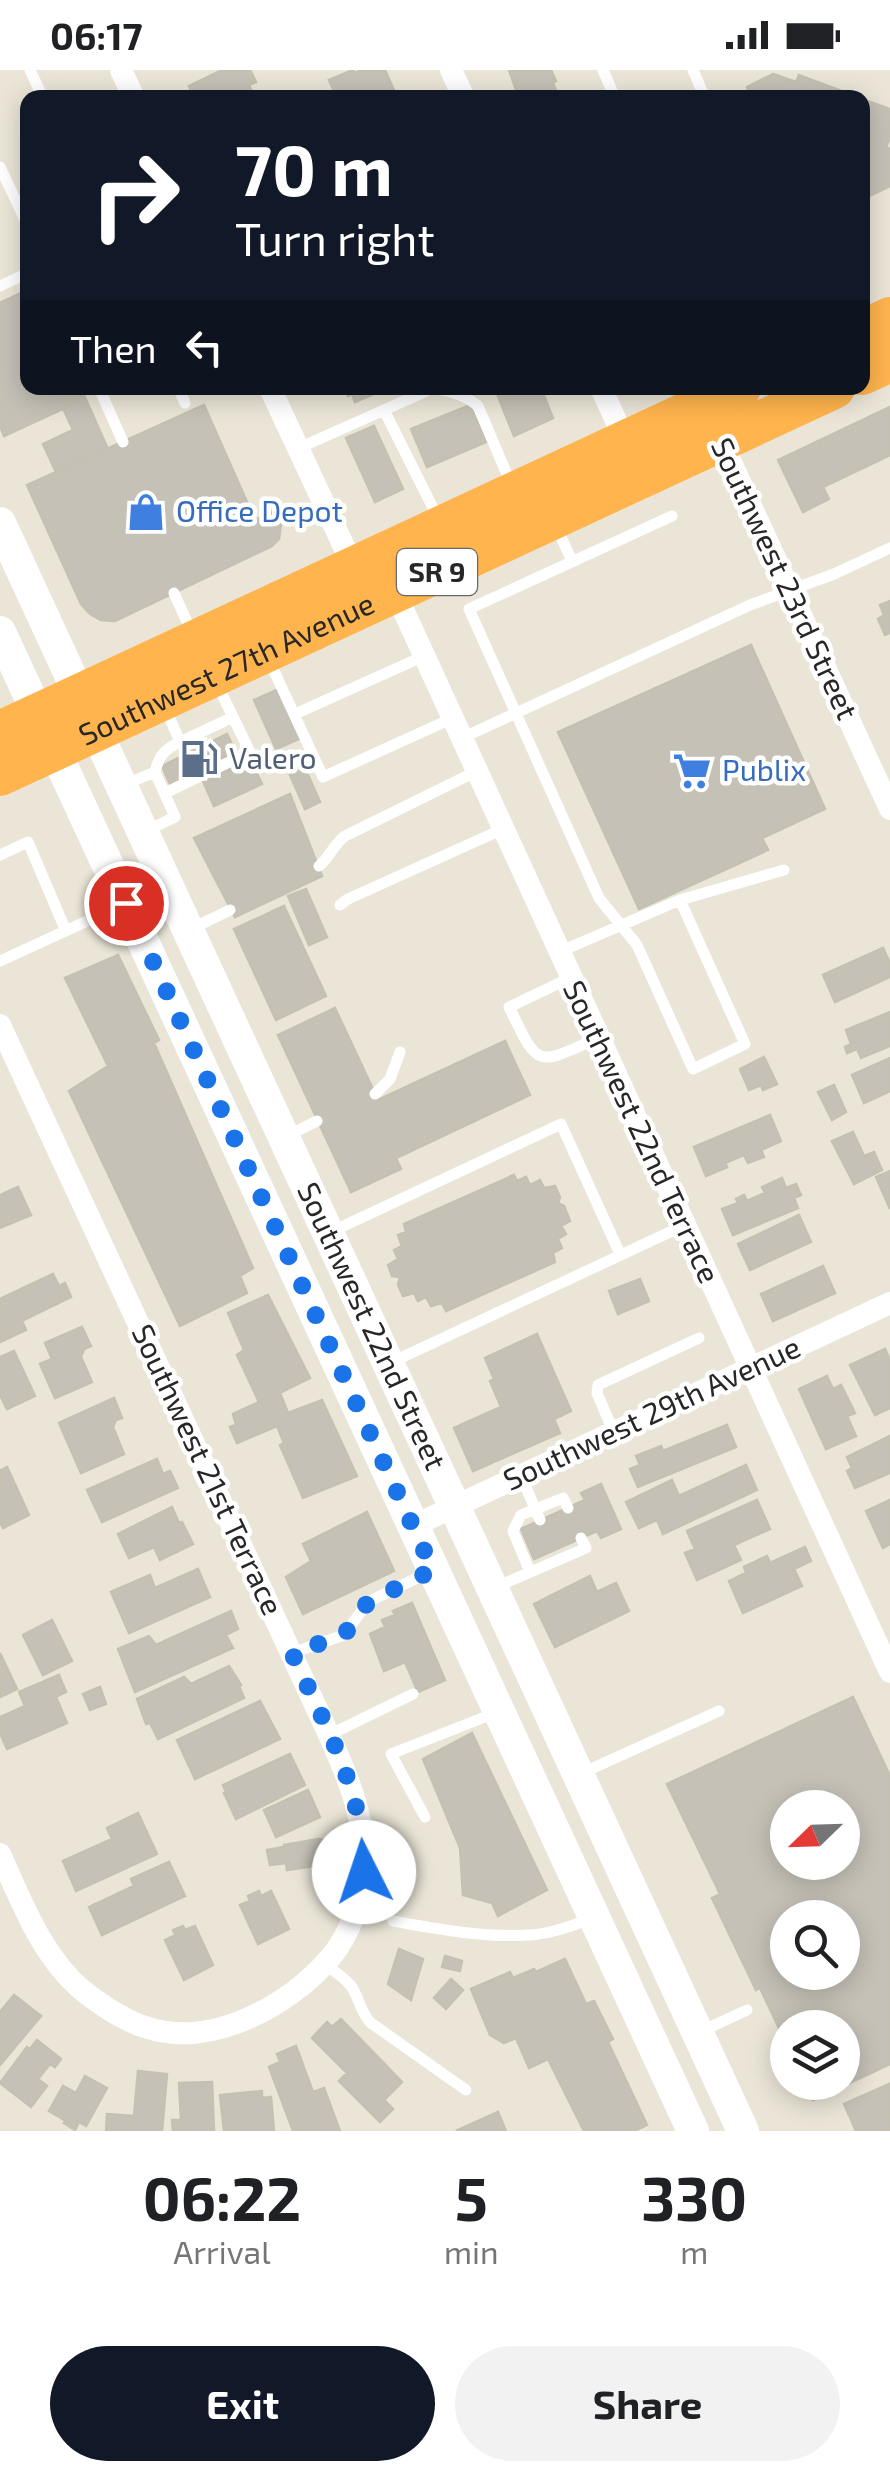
<!DOCTYPE html>
<html lang="en">
<head>
<meta charset="utf-8">
<style>
  :root { --surface:#fff; --page:#f2f2f2; --text:#202124; --muted:#757577; --accent:#111827 }
  body { margin:0; font-family:"Exo 2",sans-serif; background:var(--page); color:var(--text); height:100vh; display:flex; flex-direction:column; font-size:38px; white-space:nowrap }
  * { box-sizing:border-box; margin:0 }
  p { font-size:32px; color:var(--muted) }
  .icon { flex:none; width:55px; height:55px; fill:none; stroke:currentColor; stroke-width:2; stroke-linecap:round; stroke-linejoin:round }
  .map { position:relative; height:2061px; overflow:hidden }
  .sheet { display:flex; flex-direction:column; background:var(--surface); flex:1 }
  .sheet>* { flex:none }
  .banner { position:absolute; left:20px; top:20px; width:850px; height:305px; border-radius:20px; box-shadow:0 5px 25px #0003; background:#111827; color:#fff; overflow:hidden }
  .needle { width:65px; rotate:247deg }
  .fabs { position:absolute; left:770px; top:1720px; display:grid; gap:20px }
  .fabs a { display:grid; place-items:center; width:90px; height:90px; border-radius:50%; background:var(--surface); box-shadow:0 5px 25px #0003; font-size:50px }
  .pin { position:absolute; display:grid; place-items:center; width:85px; height:85px; color:#fff; margin:-42px; border:5px solid #fff; border-radius:50%; box-shadow:0 2px 10px #0007 }
  .me { position:absolute; width:110px; margin:-55px; rotate:356deg; stroke-linejoin:round; filter:drop-shadow(0 0 8px #0008) }
  .turn { display:flex; align-items:center; gap:35px; height:210px; padding:0 50px; font-size:45px }
  .turn .icon { width:130px; height:130px; stroke-width:2.5 }
  .turn b { display:block; font-size:70px; line-height:85px }
  .then { display:flex; align-items:center; height:95px; padding:0 50px; background:#0003; gap:20px; font-size:38px }
  .eta { display:flex; justify-content:space-evenly; align-items:center; height:170px; text-align:center }
  .eta b { font-size:60px; font-weight:700; line-height:70px }
  .action { display:flex; gap:20px; margin-top:auto; padding:20px 50px }
  .action a { flex:1; height:115px; border-radius:60px; background:var(--accent); color:#fff; font-size:40px; font-weight:700; line-height:115px; text-align:center }
  .action a+a { background:var(--page); color:var(--text) }
  .status { display:flex; justify-content:space-between; align-items:center; height:70px; padding:0 50px; background:var(--surface); direction:ltr }
  .status svg { height:28px; fill:currentColor }
  .map>svg:first-child { display:block }
  .building { fill:#c5c1b7; stroke:#c5c1b1; stroke-width:2.5; fill-rule:evenodd }
  .lines { fill:none; stroke-linecap:round; stroke-linejoin:round }
  .lane { stroke:#fff; stroke-width:11 }
  .street { stroke:#fff; stroke-width:22 }
  .secondary { stroke:#fff; stroke-width:32 }
  .highway { stroke:#ffb44d; stroke-width:42 }
  .route { stroke:#1a73e8; stroke-width:18; stroke-dasharray:0 32.4 }
  .labels { text-anchor:middle; stroke-width:9; stroke-linejoin:round; paint-order:stroke }
  .shield { fill:#fff; stroke:#686868; stroke-width:2.5 }
  .shield-label { font-size:28px; font-weight:bold; fill:#272727 }
  .shop-label { font-size:30px; fill:#366cbe; stroke:#fff; text-anchor:start }
  .street-label { font-size:30px; fill:#272727; stroke:#fff }
  .service-label { font-size:30px; fill:#4e5e75; stroke:#fff; text-anchor:start }
</style>
</head>
<body>
<div class="status"><b>06:17</b><svg viewBox="0 0 49 12"><path d="M0 12V9h3v3zM5 12V6h3v6zM10 12V3h3v9zM15 12V0h3v12zM26 1h20v11H26zM47 4h2v5h-2z"/></svg></div>
<div class="map">
<svg width="890" height="2061" viewBox="0 0 890 2061">
  <rect width="100%" height="100%" fill="#eae5d7"/>
  <!-- building -->
  <path class="building" d="M222,0H250L256,12L249,15L255,28H194L189,16Z
    M353,0L355,3L362,0H385L397,27L337,28L329,10Z
    M509,0H551L556,11L553,13L559,28H519Z
    M773,4L796,12L799,5L860,28H751L747,17Z
    M862,29L890,39V68L886,77L890,79V116L869,126L863,143Z
    M25,221L28,226V318H68L76,333L4,366L0,356V233Z
    M344,318H387L355,332L352,324L348,326Z
    M512,318H541L553,348L514,366L497,324Z
    M83,323L108,379L56,402L43,374L73,360L63,338L76,333L73,327Z
    M204,335L255,450L279,439L282,446L279,469L272,476L115,551L101,550L90,544L81,534L27,415Z
    M470,335L486,372L427,397L411,359Z
    M890,337V385L823,417L829,429L803,442L778,390Z
    M374,356L403,419L375,432L346,368Z
    M890,531V563L885,565L878,549L884,545L880,535Z
    M751,575L825,739L762,768L768,780L639,839L558,662Z
    M281,618L303,667L276,679L254,630Z
    M227,664L236,682L170,714L162,696Z
    M250,689L262,714L214,736L203,711Z
    M305,698L320,732L305,739L290,705Z
    M290,724L322,806L235,847L194,768Z
    M306,819L327,867L309,875L288,826Z
    M284,836L326,926L276,950L234,859Z
    M883,878L890,893V907L835,932L823,905Z
    M118,885L159,970L154,973L253,1198L240,1206L247,1223L180,1256L69,1021L108,996L65,908Z
    M335,938L378,1030L505,971L530,1025L396,1088L401,1099L351,1122L278,965Z
    M890,942V976L861,988L857,979L847,983L845,977L851,974L846,960Z
    M764,987L777,1014L763,1020L761,1015L749,1020L740,999Z
    M890,988V1021L864,1033L852,1005Z
    M834,1015L846,1042L832,1050L818,1022Z
    M770,1045L781,1071L761,1080L764,1087L748,1093L744,1085L725,1093L727,1097L706,1106L694,1077Z
    M853,1062L864,1086L874,1082L882,1100L854,1114L832,1071Z
    M890,1101V1139L876,1107Z
    M514,1105L517,1111L526,1107L530,1115L540,1110L544,1118L555,1116L560,1127L558,1133L564,1136L570,1151L561,1156L566,1164L558,1169L562,1178L553,1183L555,1192L446,1241L442,1233L431,1236L426,1227L418,1231L414,1223L403,1226L398,1215L400,1207L392,1206L388,1195L398,1189L394,1180L402,1176L398,1165L406,1162L404,1154Z
    M782,1108L786,1118L796,1114L801,1125L794,1128L798,1138L733,1165L722,1139L738,1133L736,1129L744,1125L747,1131L765,1123L762,1117Z
    M18,1117L31,1145L0,1158V1125Z
    M799,1145L811,1172L750,1200L738,1174Z
    M823,1196L835,1223L773,1251L761,1224Z
    M53,1204L59,1216L65,1213L71,1227L22,1251L26,1260L0,1272V1229Z
    M640,1209L649,1231L618,1244L609,1221Z
    M268,1225L310,1308L280,1323L288,1343L322,1330L357,1406L303,1428L280,1375L284,1373L277,1356L237,1373L230,1357L236,1355L233,1344L259,1332L237,1285L244,1280L228,1243Z
    M82,1257L91,1276L84,1279L81,1287L92,1312L55,1328L40,1294L52,1289L45,1273Z
    M537,1264L571,1341L554,1349L560,1363L473,1401L454,1358L501,1337L490,1311L494,1309L485,1288Z
    M885,1279L890,1290V1338L875,1345L850,1295Z
    M14,1281L35,1326L7,1339L0,1325V1287Z
    M827,1306L833,1319L841,1315L855,1343L847,1346L856,1366L826,1379L799,1319Z
    M114,1328L122,1348L116,1350L113,1357L124,1384L81,1403L59,1353Z
    M727,1355L736,1377L638,1417L630,1399L640,1395L636,1386L661,1376L663,1381Z
    M890,1366V1403L855,1418L847,1401L852,1398L847,1387Z
    M157,1389L163,1404L170,1401L178,1418L102,1452L87,1420Z
    M746,1395L757,1420L663,1464L657,1450L639,1458L626,1432L672,1410L679,1426Z
    M7,1397L29,1445L3,1458L0,1452V1401Z
    M601,1414L621,1459L601,1468L597,1461L534,1489L521,1459L585,1430L581,1423Z
    M757,1430L770,1459L734,1475L741,1490L697,1510L685,1483L695,1479L687,1461Z
    M890,1430V1474L883,1478L866,1441Z
    M172,1437L179,1453L182,1452L193,1474L160,1490L154,1477L129,1488L118,1464Z
    M367,1442L394,1501L303,1544L286,1507L311,1491L303,1474Z
    M805,1477L811,1491L794,1499L802,1516L743,1543L729,1511L746,1503L744,1497L767,1486L770,1493Z
    M198,1499L210,1527L129,1563L111,1522L150,1505L155,1518Z
    M590,1506L597,1522L616,1513L629,1541L555,1577L534,1534Z
    M412,1533L445,1610L418,1622L405,1592L384,1601L370,1564L385,1557L382,1550L395,1545L393,1541Z
    M231,1541L238,1559L226,1565L233,1578L135,1622L118,1579L149,1566L156,1575Z
    M52,1550L72,1591L43,1605L23,1565Z
    M0,1583L17,1619L0,1627Z
    M229,1596L241,1615L239,1616L244,1628L158,1669L150,1653L146,1654L137,1629L184,1607L191,1614Z
    M59,1605L66,1622L56,1627L67,1653L7,1679L0,1663V1647L25,1636L19,1622Z
    M100,1617L106,1634L90,1640L83,1624Z
    M853,1627L890,1706V1994L813,2030L804,2012H842V1958H788V1977L760,1918L756,1920L712,1828L720,1824L667,1714ZM788,1738H842V1792H788ZM788,1848H842V1902H788Z
    M260,1631L280,1669L195,1709L177,1670Z
    M472,1663L547,1820L498,1846L492,1833L463,1825L460,1778L423,1689Z
    M290,1684L305,1715L236,1749L224,1723L226,1722L223,1715Z
    M308,1720L320,1747L276,1767L264,1740Z
    M138,1743L157,1784L76,1821L63,1791L112,1769L107,1758Z
    M318,1769L326,1770L329,1791L322,1793V1795L287,1800L286,1793L270,1795L267,1780L284,1777V1775Z
    M169,1792L185,1826L102,1865L89,1837L134,1816L131,1809Z
    M259,1821L261,1826L271,1821L289,1859L258,1874L240,1835L250,1831L248,1826Z
    M183,1856L185,1860L195,1856L213,1895L184,1910L165,1870L176,1865L173,1860Z
    M399,1879L423,1889L411,1930L388,1914Z
    M445,1886L462,1891L460,1901L442,1897Z
    M565,1889L586,1934L594,1931L613,1969L608,1972L647,2055L634,2061H584L548,1989L529,1998L516,1968L504,1973L490,1965L471,1919L510,1902L513,1908L534,1899L536,1902Z
    M451,1909L463,1920L446,1939L434,1928Z
    M14,1925L41,1946L0,1995V1942Z
    M341,1949L402,2012L384,2030L393,2039L380,2052L339,2011L347,2003L312,1968L327,1952L332,1957Z
    M37,1970L61,1989L55,1997L50,1994L38,2009L47,2016L31,2037L0,2013L27,1977L30,1979Z
    M296,1976L313,2022L324,2018L340,2061H293L269,1997L280,1992L277,1984Z
    M138,2001L167,2004L162,2061H106L107,2044L134,2046Z
    M85,2006L107,2018L86,2056L79,2052L75,2060L64,2053L66,2051L49,2041L63,2016L76,2023Z
    M212,2012L214,2061H173L172,2050H181L179,2013Z
    M889,2014L890,2061H856L844,2034Z
    M262,2021V2028L271,2027L274,2061H224L220,2025Z
    M498,2042L506,2061H456Z"/>
  <g class="lines">
    <!-- lane -->
    <path class="lane" d="M30,0L43,28
      M603,0L615,28
      M693,0L705,28
      M0,97L28,156
      M0,216L28,203
      M99,318L123,372
      M178,318L185,333
      M384,340L438,448
      M299,378L431,319C448,320 465,325 478,336L511,414
      M672,446L469,539L599,828L637,875L693,999L745,974L680,830
      M555,454L572,491
      M174,523L192,563
      M269,590L323,707L453,648
      M165,637L180,672L233,647
      M295,644L424,586
      M462,668L750,535L834,504L890,478
      M155,702C159,685 165,679 180,672
      M126,714L155,702L175,747L148,760
      M165,723L250,682L217,614
      M0,785L28,772L66,861
      M319,796C329,788 334,774 345,766L477,701
      M340,835L348,829L503,759
      M193,858L230,840
      M559,882L680,830L784,800
      M0,891L122,835
      M570,908L509,937C539,999 536,996 598,968
      M375,1024L390,1009L400,982
      M285,1067L317,1051
      M333,1161L561,1054L620,1184
      M392,1292L685,1155
      M614,1363L597,1323L598,1315L699,1268
      M521,1406L540,1450
      M530,1502L513,1461L521,1445L563,1428L568,1438
      M496,1517L586,1478L581,1468
      M292,1583L344,1565L368,1532L429,1502
      M329,1665L413,1624
      M582,1703L719,1641
      M425,1747L391,1684L495,1643
      M393,1851C437,1859 484,1868 529,1865C551,1864 570,1856 591,1849
      M325,1894C333,1901 344,1907 351,1916C360,1929 360,1942 371,1953L466,2020
      M702,1961L747,1940"/>
    <!-- street -->
    <path class="street" d="M121,0L134,28
      M451,0L464,28
      M270,318L354,498
      M601,318L625,370
      M718,364L890,739
      M395,522L890,1602
      M0,955L329,1665C349,1709 368,1755 363,1804C360,1833 350,1865 330,1888C289,1936 212,1978 148,1958C124,1951 101,1935 82,1920C41,1885 22,1832 0,1784
      M413,1456L890,1233"/>
    <!-- secondary -->
    <g class="secondary">
      <path id="s1" d="M0,453L743,2061"/>
      <path d="M0,562L693,2061"/>
    </g>
    <!-- highway -->
    <g class="highway">
      <path d="M862,261L890,248"/>
      <path d="M862,304L890,291"/>
      <path d="M0,662L740,318"/>
      <path id="s2" d="M0,705L834,318"/>
    </g>
  </g>
  <g class="lines">
    <!-- route -->
    <path class="route" d="M126,833L433,1500L368,1532L344,1565L292,1583C324,1653 365,1723 364,1802"/>
  </g>
  <!-- icons -->
  <defs>
    <g id="shop-bare" transform="scale(3)"><path d="M-5-2.5h2.3a2.7 3.5 0 0 1 5.4 0H5L5.5 6h-11ZM-1.5-2.5h3a1.5 2.3 0 0 0-3 0Z" fill="#3f7fe0" stroke="#fff" stroke-width="2.5" paint-order="stroke"/></g>
    <g id="fuel-bare" transform="scale(3)"><path d="M-5.5-6h7V0h2V4h1.3V-2.5L3-4.5l.8-.8L6-3V5H2.5V1h-1V6h-7ZM-4.2-4.7v3.2H.2V-4.7Z" fill="#5c6f8a" stroke="#fff" stroke-width="2.5" paint-order="stroke"/></g>
    <g id="supermarket-bare" transform="scale(3)"><path d="M-6-5.5h2.5l.6 2H6L4.5 2H-2.5L-4.4-4H-6ZM-1.5 3.2a1.3 1.3 0 1 0 .1 0ZM3 3.2a1.3 1.3 0 1 0 .1 0Z" fill="#3f7fe0" stroke="#fff" stroke-width="2.5" paint-order="stroke"/></g>
  </defs>
  <g fill-rule="evenodd">
    <use href="#shop-bare" x="146" y="442"/>
    <use href="#fuel-bare" x="199" y="689"/>
    <use href="#supermarket-bare" x="692" y="701"/>
  </g>
  <g class="labels">
    <!-- shield labels -->
    <rect class="shield" x="397" y="479" width="80" height="46" rx="8"/>
    <g class="shield-label">
      <text x="437" y="512">SR 9</text>
    </g>
    <!-- shop labels -->
    <g class="shop-label">
      <text x="176" y="452">Office Depot</text>
      <text x="722" y="711">Publix</text>
    </g>
    <!-- street labels -->
    <g class="street-label">
      <text transform="translate(784 509) rotate(65)" y="10">Southwest 23rd Street</text>
      <text dy="10" stroke="none"><textPath href="#s2" startOffset="250">Southwest 27th Avenue</textPath></text>
      <text transform="translate(641 1062) rotate(65)" y="10">Southwest 22nd Terrace</text>
      <text dy="10" stroke="none"><textPath href="#s1" startOffset="885">Southwest 22nd Street</textPath></text>
      <text transform="translate(652 1344) rotate(-25)" y="10">Southwest 29th Avenue</text>
      <text transform="translate(207 1400) rotate(65)" y="10">Southwest 21st Terrace</text>
    </g>
    <!-- service labels -->
    <g class="service-label">
      <text x="229" y="699">Valero</text>
    </g>
  </g>
</svg>
<div class="fabs">
<a><svg class="needle" viewBox="-14 -14 28 28"><path d="M0-13l5 13h-10z" fill="#e53935"/><path d="M0 13l5-13h-10z" fill="#757577"/></svg></a>
<a><svg class="icon" aria-label="search" viewBox="0 0 24 24"><circle cx="10" cy="10" r="6"/><path d="M15 15l6 6"/></svg></a>
<a><svg class="icon" aria-label="layers" viewBox="0 0 24 24"><path d="M12 4l9 5-9 5-9-5zM3 14l9 5 9-5"/></svg></a>
</div>
<div class="pin" style="left:126px;top:833px;background:#d93025"><svg class="icon" aria-label="arrive" viewBox="0 0 24 24"><path d="M6 21V4h12l-3 4 3 4H6"/></svg></div>
<svg class="me" style="left:364px;top:1802px" viewBox="-20 -20 40 40"><circle r="19" fill="#fff"/><path d="M0-13L10 11 0 6-10 11z" fill="#1a73e8"/></svg>
<div class="banner">
<div class="turn"><svg class="icon" aria-label="right" viewBox="0 0 24 24"><path d="M7 20v-9h11M14 6l5 5-5 5"/></svg><div><b>70 m</b>Turn right</div></div>
<div class="then">Then<svg class="icon" aria-label="left" viewBox="0 0 24 24"><path d="M17 20v-9H6M10 6l-5 5 5 5"/></svg></div>
</div>
</div>
<section class="sheet">
<div class="eta">
<div><b>06:22</b><p>Arrival</p></div>
<div><b>5</b><p>min</p></div>
<div><b>330</b><p>m</p></div>
</div>
<div class="action"><a>Exit</a><a>Share</a></div>
</section>
</body>
</html>
